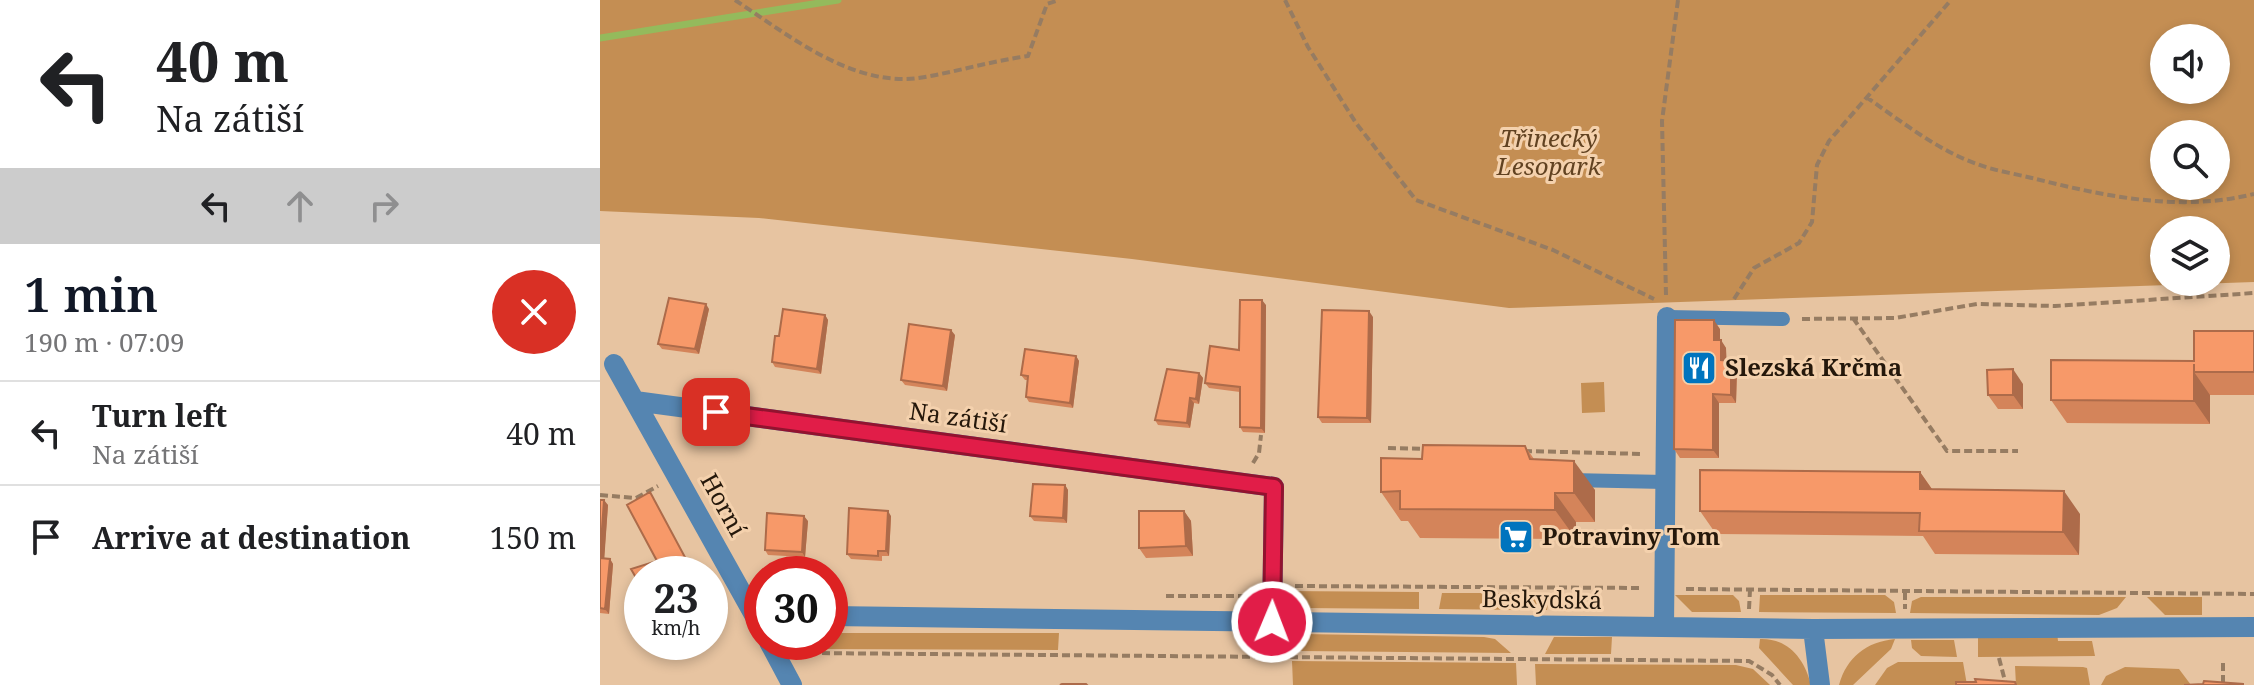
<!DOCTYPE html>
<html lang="en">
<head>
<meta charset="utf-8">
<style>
  :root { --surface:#fff; --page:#f2f2f2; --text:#202124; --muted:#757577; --line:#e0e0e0; --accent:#111827 }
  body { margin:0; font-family:"Noto Serif",serif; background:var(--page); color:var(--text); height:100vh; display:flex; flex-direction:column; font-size:30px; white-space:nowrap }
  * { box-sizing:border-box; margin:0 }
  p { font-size:26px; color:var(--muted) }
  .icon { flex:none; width:44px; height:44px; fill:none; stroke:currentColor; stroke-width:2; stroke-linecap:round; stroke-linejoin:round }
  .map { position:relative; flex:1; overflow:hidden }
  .side { display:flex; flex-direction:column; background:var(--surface); width:600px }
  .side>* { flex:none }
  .banner { background:#fff; color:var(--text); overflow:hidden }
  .fabs { position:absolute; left:1550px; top:24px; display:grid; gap:16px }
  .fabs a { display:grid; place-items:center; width:80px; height:80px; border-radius:50%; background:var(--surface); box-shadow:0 4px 12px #0003; font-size:40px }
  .speed { position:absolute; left:24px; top:556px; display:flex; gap:16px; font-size:40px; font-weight:700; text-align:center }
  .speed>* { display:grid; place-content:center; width:104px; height:104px; border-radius:50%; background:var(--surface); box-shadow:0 4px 12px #0003; line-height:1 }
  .speed small { font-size:20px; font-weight:400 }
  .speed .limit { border:12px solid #d22; background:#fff; color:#111 }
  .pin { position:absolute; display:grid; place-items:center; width:68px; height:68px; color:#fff; margin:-34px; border-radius:16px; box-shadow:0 4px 12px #0006 }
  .me { position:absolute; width:88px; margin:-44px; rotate:1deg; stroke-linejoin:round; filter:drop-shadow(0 0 6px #0008) }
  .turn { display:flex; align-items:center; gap:28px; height:168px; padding:0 24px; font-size:36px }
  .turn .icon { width:104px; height:104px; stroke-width:2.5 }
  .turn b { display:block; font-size:56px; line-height:68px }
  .lanes { display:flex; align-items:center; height:76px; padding:0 24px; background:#0003; justify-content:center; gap:40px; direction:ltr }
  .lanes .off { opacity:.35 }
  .round { display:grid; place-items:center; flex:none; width:84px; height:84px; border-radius:42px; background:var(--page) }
  .summary { display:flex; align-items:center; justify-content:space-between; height:136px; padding:0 24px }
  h1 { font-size:48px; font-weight:600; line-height:60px; color:var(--accent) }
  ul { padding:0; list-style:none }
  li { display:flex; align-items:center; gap:24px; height:104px; padding:0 24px; border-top:2px solid var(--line) }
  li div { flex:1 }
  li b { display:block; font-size:30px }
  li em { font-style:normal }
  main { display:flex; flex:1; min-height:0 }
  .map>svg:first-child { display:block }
  .green { fill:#c48e53; fill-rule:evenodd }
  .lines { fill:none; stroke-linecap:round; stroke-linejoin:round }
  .stream { stroke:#94ba5c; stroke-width:7 }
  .path { stroke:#967c62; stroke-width:4; stroke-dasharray:8 4; stroke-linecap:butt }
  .lane { stroke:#5585b1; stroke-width:14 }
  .street { stroke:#5585b1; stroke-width:20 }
  .wall { fill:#d4845a }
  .shaded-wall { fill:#ad6b4a }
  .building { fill:#f79969; stroke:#ad6b4a; stroke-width:2 }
  .route-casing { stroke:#92132f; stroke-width:20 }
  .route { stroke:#e11d48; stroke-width:14 }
  .labels { text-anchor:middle; stroke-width:6; stroke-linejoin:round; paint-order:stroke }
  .park-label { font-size:24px; font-style:italic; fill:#614221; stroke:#f4d1ad }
  .poi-label { font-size:24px; font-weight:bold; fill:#25180b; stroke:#f4d1ad; text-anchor:start }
  .street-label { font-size:24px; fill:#25180b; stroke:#f4d1ad }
</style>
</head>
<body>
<main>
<section class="side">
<div class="banner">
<div class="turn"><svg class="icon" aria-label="left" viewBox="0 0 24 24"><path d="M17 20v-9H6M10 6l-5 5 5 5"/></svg><div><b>40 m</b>Na zátiší</div></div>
<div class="lanes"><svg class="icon" aria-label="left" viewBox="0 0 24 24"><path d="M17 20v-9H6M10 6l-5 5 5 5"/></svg><svg class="icon off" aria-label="ahead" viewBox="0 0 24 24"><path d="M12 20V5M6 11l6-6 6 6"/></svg><svg class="icon off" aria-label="right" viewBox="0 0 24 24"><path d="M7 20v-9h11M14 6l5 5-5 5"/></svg></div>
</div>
<div class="summary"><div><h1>1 min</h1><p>190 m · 07:09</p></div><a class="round" style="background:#d93025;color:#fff"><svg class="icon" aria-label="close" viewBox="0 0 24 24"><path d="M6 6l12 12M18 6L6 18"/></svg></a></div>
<ul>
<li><svg class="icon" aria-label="left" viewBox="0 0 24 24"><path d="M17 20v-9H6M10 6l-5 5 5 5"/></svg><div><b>Turn left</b><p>Na zátiší</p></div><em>40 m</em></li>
<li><svg class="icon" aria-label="arrive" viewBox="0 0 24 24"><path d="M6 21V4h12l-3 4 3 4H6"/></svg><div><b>Arrive at destination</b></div><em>150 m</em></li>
</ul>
</section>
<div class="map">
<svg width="1654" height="685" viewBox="0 0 1654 685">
  <rect width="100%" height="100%" fill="#e7c4a1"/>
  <!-- green -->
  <path class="green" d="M0,0H1654V282L909,308L532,259L159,218L0,211ZM1564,38H1616V90H1564ZM1564,134H1616V186H1564ZM1564,230H1616V282H1564Z
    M1004,382L1005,412L982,413L981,383Z
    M683,591L819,592V609L703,608Z
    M842,593H950L947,610H943L942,606H931L930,610L839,609Z
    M1075,595H1133L1139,601L1141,612H1092Z
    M1160,595H1285L1294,602L1296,613L1159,612Z
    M1321,597H1526L1517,608L1499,615L1310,613L1312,601Z
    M1547,597H1602V615H1565Z
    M1457,632L1458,641H1492L1495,656L1378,657V634Z
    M237,633H459L458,650L214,649L221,642H230V637Z
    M702,634L884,637L895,639L911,653L700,651Z
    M954,637H1012L1011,654H945Z
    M1160,639C1189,638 1205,660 1211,685H1193L1159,648Z
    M1295,639L1291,649L1253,685H1239C1247,657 1266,642 1295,639Z
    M1311,640H1354L1357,657L1321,656L1312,648Z
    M692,661L916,663L917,685H693Z
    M1298,662H1363L1367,685H1275L1287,668Z
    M935,664L1136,665L1153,669L1170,685H936Z
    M1415,666L1483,667L1487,668L1490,685H1416Z
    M1525,667L1579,669L1591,685H1501L1506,676Z"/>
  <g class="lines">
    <!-- stream -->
    <path class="stream" d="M0,38L238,0"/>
    <!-- path -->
    <path class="path" d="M135,0C190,36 255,90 325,77C359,71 392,61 428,56L447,4L459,0
      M685,0L708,47L756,123L816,200L953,250L1054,299
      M1266,97C1301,121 1337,150 1377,164C1395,171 1417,174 1436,179C1508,197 1581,212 1654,194
      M1066,295L1062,121L1078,0
      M1134,299L1154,268L1199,243L1212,222L1217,165L1229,141L1351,0
      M1253,318L1347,451H1418
      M1202,319L1295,318L1377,304L1455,306L1654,293
      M788,448L827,449
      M924,451L1043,454
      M653,463L659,453L661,435
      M0,495L36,498L58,486
      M695,586L1042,588
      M1086,589L1654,594
      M1305,592V609
      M566,596H653
      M1149,609L1150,590
      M209,642V653L1149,661L1172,675L1180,685
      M1399,658L1406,685
      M1623,663V685"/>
    <!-- lane -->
    <path class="lane" d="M1067,317L1183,319
      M970,480L1065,482"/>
    <!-- street -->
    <path class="street" d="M14,364L162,629
      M35,401L674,487L672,622
      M230,616L1213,629L1654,627
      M1064,627L1067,317
      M1213,629L1220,685
      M169,642L192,685"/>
  </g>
  <!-- wall -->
  <path class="wall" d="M666,305L665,433L643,432L640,427V392L609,388L605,383L639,350Z
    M109,309L99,354L62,349L58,344Z
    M225,315L228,320L221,374L175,367L172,362Z
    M773,317L771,423H722L718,417Z
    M1120,329V340L1126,348V361L1137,369L1136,403H1119V458H1080L1074,449Z
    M1654,331V395H1610V424L1467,423L1451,400L1594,361Z
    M355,335L347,391L305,385L301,380Z
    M476,356L479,361L473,408L429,402L426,397L428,380H425L421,375Z
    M599,373L603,378L599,404L594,403L590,428L558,425L555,420Z
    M1423,384V409H1398L1388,395Z
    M925,446L934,459L995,490V522H976V539L820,538L808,521H801L781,492L822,459Z
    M1320,472L1332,489L1480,514L1479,555L1335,554L1323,536L1116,534L1100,511Z
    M465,485L468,490L467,523L434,521L430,516Z
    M0,500L8,505L4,558L10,559L13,564L9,614L0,613Z
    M584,511L591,521L593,556L546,558L539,548Z
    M291,516L289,556H282V561L251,559L247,554Z
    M208,521L205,557L168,555L165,550Z
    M110,602L117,614L110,618Z"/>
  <!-- shaded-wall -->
  <path class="shaded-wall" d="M662,300L666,305L665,433L661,428Z
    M106,304L109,309L99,354L95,349Z
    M769,311L773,317L771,423L767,418Z
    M225,315L228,320L221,374L217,369Z
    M1114,320L1120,329V348L1114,340Z
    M351,330L355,335L347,391L343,386Z
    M1121,340L1126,348L1127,369L1121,360Z
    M476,356L479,361L473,408L470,403Z
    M1131,361L1137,369L1136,403L1131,395Z
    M1413,369L1423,384V409L1413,395Z
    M1594,372L1610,395V424L1594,401Z
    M599,373L603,378L599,404L596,399Z
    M1113,394L1119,403V458L1113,450Z
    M590,398L594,403L590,428L587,423Z
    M974,461L995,490V522L974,493Z
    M1320,472L1336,495L1320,489Z
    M465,485L468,490L467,523L463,518Z
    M1464,491L1480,514L1479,555L1463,532Z
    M955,493L976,522V539L955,510Z
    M4,500L8,505L4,563L0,558Z
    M288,511L291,516L289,556L286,551Z
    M584,511L591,521L593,556L586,546Z
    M204,516L208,521L205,557L202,552Z
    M10,559L13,564L9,614L5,609Z"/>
  <!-- building -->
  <path class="building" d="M69,298L106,304L95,349L58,344Z
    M640,300H662L661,428L640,427V387L605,383L610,346L639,350Z
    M183,309L225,315L217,369L172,362L175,336H179Z
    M722,310L769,311L767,418L718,417Z
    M1075,320H1114V340H1121V360L1131,361V395L1113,394V450L1074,449Z
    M309,324L351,330L343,386L301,380Z
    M1594,331H1654V372H1594V364V401L1451,400V360L1594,361Z
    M425,349L476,356L470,403L426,397L428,376L421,375Z
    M567,369L599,373L596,399L590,398L587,423L555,420Z
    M1413,369V395H1388L1387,370Z
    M823,445L925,446L930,459L974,461V493H955V510L800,509V491L781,492V458L822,459Z
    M1100,470L1320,472V489L1464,491L1463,532L1319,531L1320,513L1100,511Z
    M433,484L465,485L463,518L430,516Z
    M50,492L94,574H42V588L31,569L57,561L27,505Z
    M0,500H4L0,558L10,559L5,609L0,608Z
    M249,508L288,511L286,551H278V556L247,554Z
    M539,511H584L586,546L539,548Z
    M167,513L204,516L202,552L165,550Z
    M1375,679L1415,682L1416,685H1356V682H1376Z
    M1604,681L1643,684V685H1584L1603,684Z
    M462,684H486L487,685H460Z"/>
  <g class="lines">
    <!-- route casing -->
    <g class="route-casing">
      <path id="route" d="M116,412L674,487L672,622"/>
    </g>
    <!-- route -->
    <use href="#route" class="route"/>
  </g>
  <!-- icons -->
  <defs>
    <g id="restaurant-square" transform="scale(1.8)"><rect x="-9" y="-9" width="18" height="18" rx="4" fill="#0074be" stroke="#f4d1ad"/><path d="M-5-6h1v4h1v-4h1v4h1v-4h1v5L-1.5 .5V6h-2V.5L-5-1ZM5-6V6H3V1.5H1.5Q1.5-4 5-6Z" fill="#fff"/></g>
    <g id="supermarket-square" transform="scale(1.8)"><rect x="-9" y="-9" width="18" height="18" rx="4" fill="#0074be" stroke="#f4d1ad"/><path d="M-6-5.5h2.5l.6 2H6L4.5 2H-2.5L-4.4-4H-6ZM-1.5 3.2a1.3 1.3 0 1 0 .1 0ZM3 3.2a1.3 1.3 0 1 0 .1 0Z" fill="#fff"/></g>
  </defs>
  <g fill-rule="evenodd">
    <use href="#restaurant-square" x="1099" y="368"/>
    <use href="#supermarket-square" x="916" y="537"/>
  </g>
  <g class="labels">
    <!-- park labels -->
    <g class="park-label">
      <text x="949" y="147">Třinecký<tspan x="949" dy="28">Lesopark</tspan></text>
    </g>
    <!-- poi labels -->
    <g class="poi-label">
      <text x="1125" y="376">Slezská Krčma</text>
      <text x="942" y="545">Potraviny Tom</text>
    </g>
    <!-- street labels -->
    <g class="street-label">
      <text transform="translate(358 418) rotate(8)" y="8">Na zátiší</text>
      <text transform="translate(123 505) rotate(61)" y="8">Horní</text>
      <text transform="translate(942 600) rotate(1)" y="8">Beskydská</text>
    </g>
  </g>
</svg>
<div class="fabs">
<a><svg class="icon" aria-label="sound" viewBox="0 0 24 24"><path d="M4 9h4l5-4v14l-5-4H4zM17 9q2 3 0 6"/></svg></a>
<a><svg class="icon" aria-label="search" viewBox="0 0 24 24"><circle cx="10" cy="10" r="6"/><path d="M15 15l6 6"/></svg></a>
<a><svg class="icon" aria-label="layers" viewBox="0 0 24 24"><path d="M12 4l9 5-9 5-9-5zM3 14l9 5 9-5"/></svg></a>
</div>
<div class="speed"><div>23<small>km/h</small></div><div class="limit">30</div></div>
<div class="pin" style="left:116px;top:412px;background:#d93025"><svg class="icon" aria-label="arrive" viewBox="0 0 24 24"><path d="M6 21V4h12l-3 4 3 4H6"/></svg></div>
<svg class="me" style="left:672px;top:622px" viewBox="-20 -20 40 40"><circle r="17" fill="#e11d48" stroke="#fff" stroke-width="3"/><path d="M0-11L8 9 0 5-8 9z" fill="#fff"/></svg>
</div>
</main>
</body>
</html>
